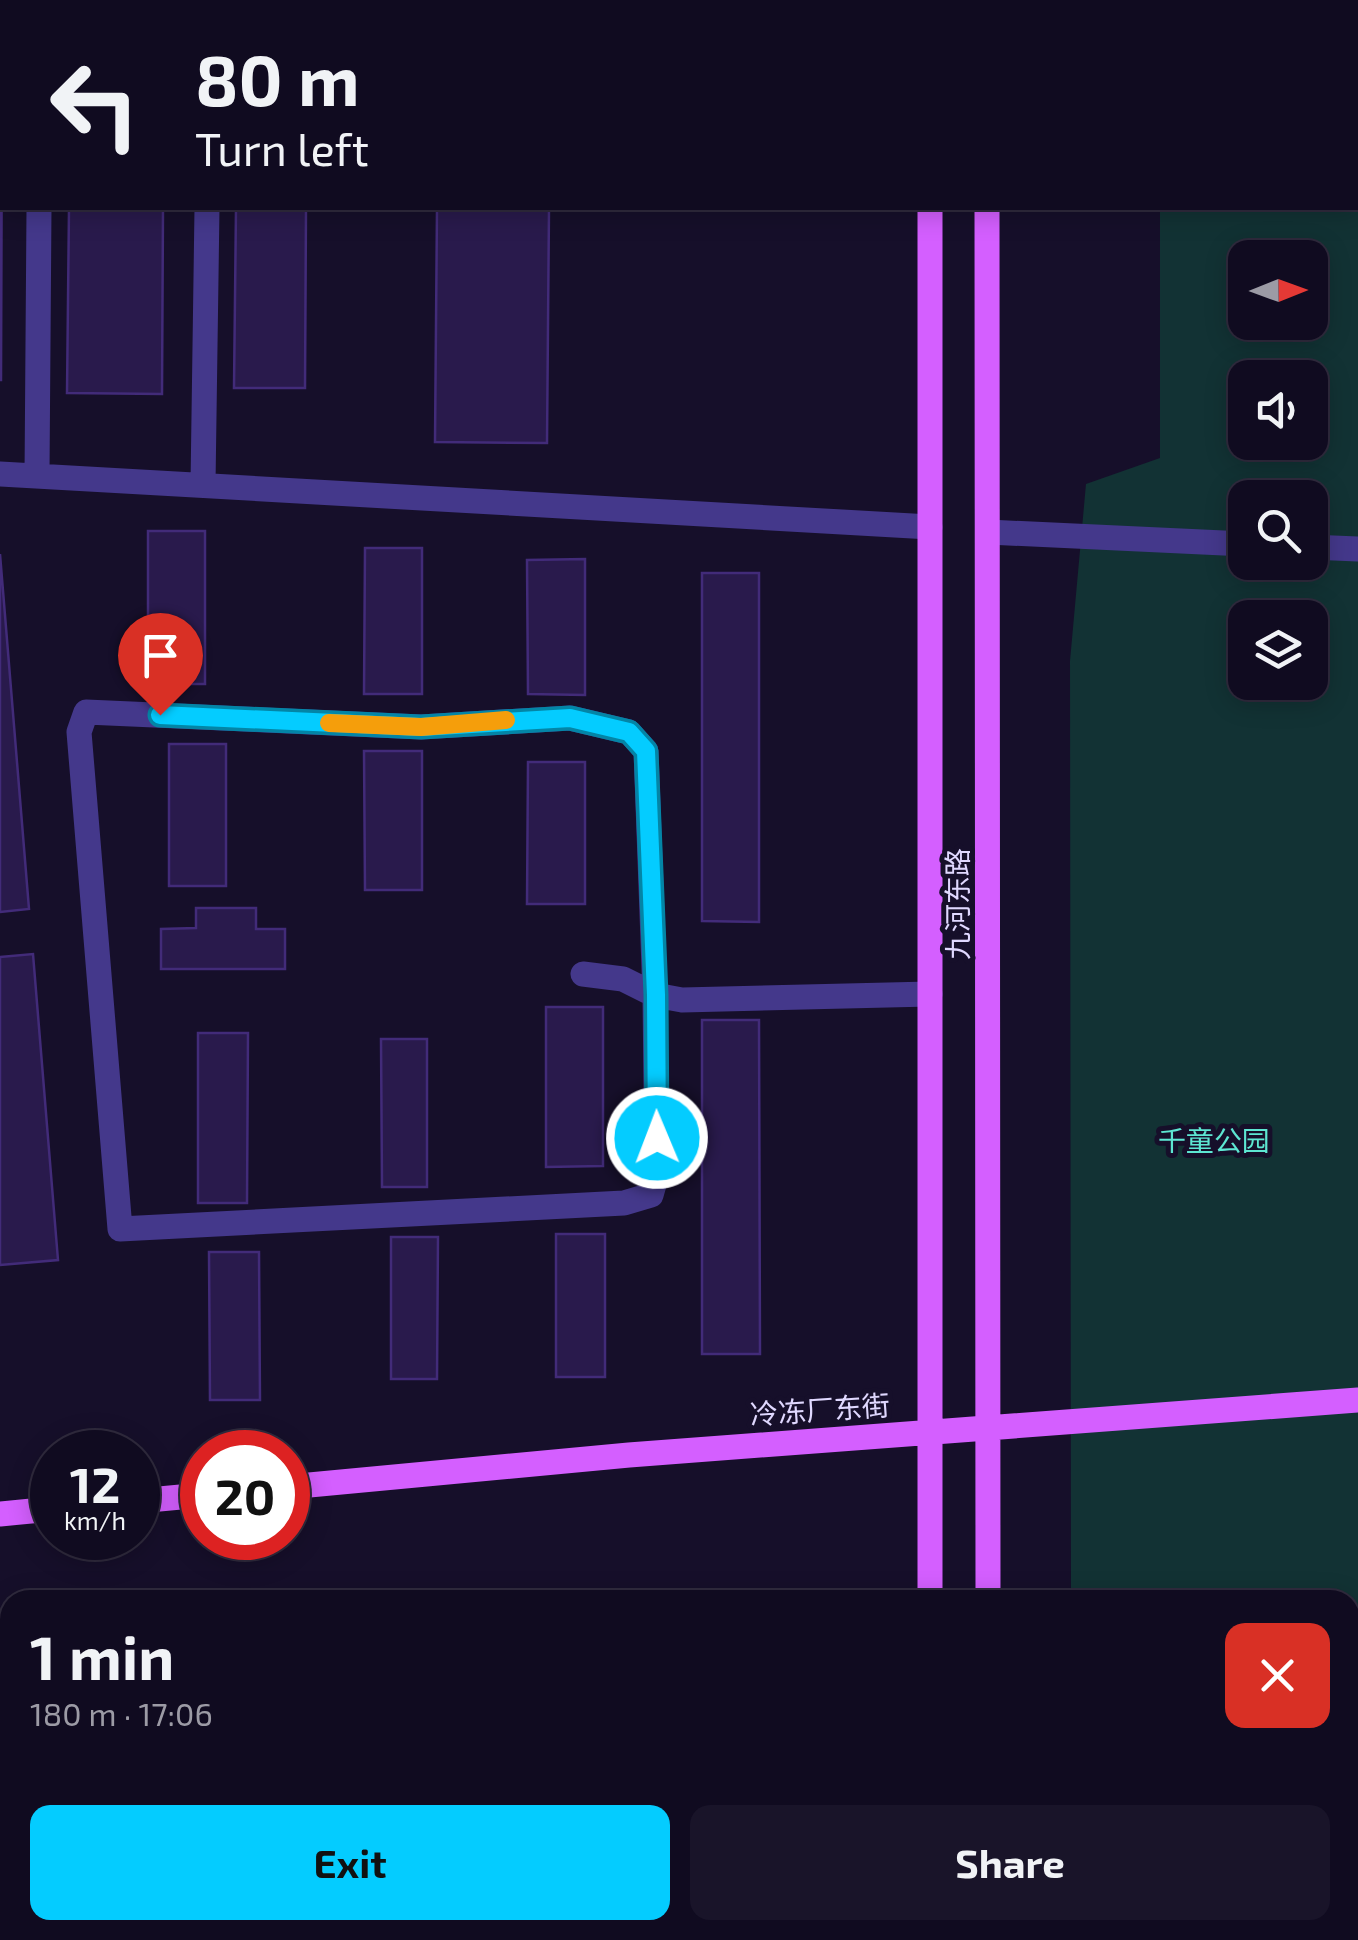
<!DOCTYPE html>
<html lang="en">
<head>
<meta charset="utf-8">
<style>
  :root { --surface:#100b20; --page:#191429; --text:#f1f3f6; --muted:#9c9ba5; --line:#302b3e; --accent:#04ccff }
  body { margin:0; font-family:"Exo 2","Noto Sans SC",sans-serif; background:var(--page); color:var(--text); height:100vh; display:flex; flex-direction:column; font-size:38px; white-space:nowrap }
  * { box-sizing:border-box; margin:0 }
  p { font-size:32px; color:var(--muted) }
  .icon { flex:none; width:55px; height:55px; fill:none; stroke:currentColor; stroke-width:2; stroke-linecap:round; stroke-linejoin:round }
  .map { position:relative; flex:1; overflow:hidden }
  .side { position:absolute; left:0px; top:1590px; width:1360px; height:350px; display:flex; flex-direction:column; background:var(--surface); border-radius:30px 30px 0 0; box-shadow:0 5px 25px #0003,0 0 0 2px var(--line) }
  .side>* { flex:none }
  .guide { position:absolute; left:0px; top:0px; width:1360px; height:210px; box-shadow:0 5px 25px #0003,0 0 0 2px var(--line); background:#100b20; color:var(--text); overflow:hidden }
  .needle { width:65px; rotate:89deg }
  .controls { position:absolute; left:1228px; top:240px; display:grid; gap:20px }
  .controls a { display:grid; place-items:center; width:100px; height:100px; border-radius:20px; background:var(--surface); box-shadow:0 5px 25px #0003,0 0 0 2px var(--line); font-size:50px }
  .speed { position:absolute; left:30px; top:1430px; display:flex; gap:20px; font-size:50px; font-weight:700; text-align:center }
  .speed>* { display:grid; place-content:center; width:130px; height:130px; border-radius:50%; background:var(--surface); box-shadow:0 5px 25px #0003,0 0 0 2px var(--line); line-height:1 }
  .speed small { font-size:25px; font-weight:400 }
  .speed .limit { border:15px solid #d22; background:#fff; color:#111 }
  .pin { position:absolute; display:grid; place-items:center; width:85px; height:85px; color:#fff; margin:-102px -42px; border-radius:50% 50% 50% 0; rotate:-45deg; box-shadow:0 0 10px #0007 }
  .pin .icon { rotate:45deg }
  .me { position:absolute; width:110px; margin:-55px; rotate:359deg; stroke-linejoin:round; filter:drop-shadow(0 0 8px #0008) }
  .turn { display:flex; align-items:center; gap:35px; height:210px; padding:0 30px; font-size:45px }
  .turn .icon { width:130px; height:130px; stroke-width:2.5 }
  .turn b { display:block; font-size:70px; line-height:85px }
  .round { display:grid; place-items:center; flex:none; width:105px; height:105px; border-radius:20px; background:var(--page) }
  .summary { display:flex; align-items:center; justify-content:space-between; height:170px; padding:0 30px }
  h1 { font-size:60px; font-weight:700; line-height:75px }
  .cta { display:flex; gap:20px; margin-top:auto; padding:20px 30px }
  .cta a { flex:1; height:115px; border-radius:20px; background:var(--accent); color:#111; font-size:40px; font-weight:700; line-height:115px; text-align:center }
  .cta a+a { background:var(--page); color:var(--text) }
  .map>svg:first-child { display:block }
  .green { fill:#123234; fill-rule:evenodd }
  .building { fill:#291a4c; stroke:#422b79; stroke-width:2.5 }
  .lines { fill:none; stroke-linecap:round; stroke-linejoin:round }
  .minor { stroke:#44388b; stroke-width:25 }
  .major { stroke:#d45fff; stroke-width:25 }
  .route-casing { stroke:#0385a6; stroke-width:25 }
  .route { stroke:#04ccff; stroke-width:18 }
  .slow { stroke:#f59e0b; stroke-width:18 }
  .labels { text-anchor:middle; stroke-width:10; stroke-linejoin:round; paint-order:stroke }
  .street-label { font-size:28px; fill:#e0d8ff; stroke:#160f2a }
  .park-label { font-size:28px; fill:#5de6d2; stroke:#160f2a }
</style>
</head>
<body>
<div class="map">
<svg width="1358" height="1940" viewBox="0 0 1358 1940">
  <rect width="100%" height="100%" fill="#160f2a"/>
  <!-- green -->
  <path class="green" d="M1160,0H1358V1940H1072V1930H1350V1600H1071L1070,661L1086,484L1160,458V208H1358V2ZM1245,258H1310V322H1245ZM1245,378H1310V442H1245ZM1245,498H1310V562H1245ZM1245,618H1310V682H1245Z"/>
  <!-- building -->
  <path class="building" d="M421,0H551V2H421Z
    M0,94H2L1,380H0Z
    M69,208H163L162,394L67,393Z
    M236,208H306L305,388H234Z
    M437,208H549L547,443L435,442Z
    M148,531H205V684H148Z
    M365,548H422V694H364Z
    M0,554L29,909L0,912Z
    M585,559V695L528,694L527,560Z
    M702,573H759V922L702,921Z
    M169,744H226V886H169Z
    M364,751H422V890H365Z
    M528,762H585V904H527Z
    M196,908H256V929H285V969H161V929L196,928Z
    M33,954L58,1260L0,1265V957Z
    M546,1007H603V1166L546,1167Z
    M702,1020H759L760,1354H702Z
    M198,1033H248L247,1203H198Z
    M381,1039H427V1187H382Z
    M556,1234H605V1377H556Z
    M391,1237H438L437,1379H391Z
    M209,1252H259L260,1400H210Z"/>
  <g class="lines">
    <!-- minor -->
    <path class="minor" d="M40,2V0
      M210,2V0
      M0,54H2
      M0,474L930,527
      M37,476L39,208
      M203,485L207,208
      M988,532L1245,544
      M1310,547L1358,549
      M86,712L421,727L570,718L629,732L646,751L655,995L657,1174L651,1195L624,1203L120,1229L79,732Z
      M583,974L623,979L655,995L682,1000L930,994"/>
    <!-- major -->
    <path class="major" d="M928,0V2
      M985,0V2
      M930,208V1600
      M987,208L988,1600
      M288,1487L629,1455L1358,1400
      M138,1501L202,1495
      M0,1514L52,1509
      M930,1930V1940
      M988,1940V1930"/>
  </g>
  <g class="lines">
    <!-- route casing -->
    <g class="route-casing">
      <path id="route" d="M160,715L421,727L570,718L629,732L646,751L656,995L657,1138"/>
    </g>
    <!-- route -->
    <use href="#route" class="route"/>
    <!-- slow -->
    <path class="slow" d="M329,723L421,727L506,720"/>
  </g>
  <g class="labels">
    <!-- street labels -->
    <g class="street-label">
      <text transform="translate(958 904) rotate(-90)" y="10">九河东路</text>
      <text transform="translate(820 1410) rotate(-4)" y="10">冷冻厂东街</text>
    </g>
    <!-- park labels -->
    <g class="park-label">
      <text x="1214" y="1151">千童公园</text>
    </g>
  </g>
</svg>
<div class="controls">
<a><svg class="needle" viewBox="-14 -14 28 28"><path d="M0-13l5 13h-10z" fill="#e53935"/><path d="M0 13l5-13h-10z" fill="#9c9ba5"/></svg></a>
<a><svg class="icon" aria-label="sound" viewBox="0 0 24 24"><path d="M4 9h4l5-4v14l-5-4H4zM17 9q2 3 0 6"/></svg></a>
<a><svg class="icon" aria-label="search" viewBox="0 0 24 24"><circle cx="10" cy="10" r="6"/><path d="M15 15l6 6"/></svg></a>
<a><svg class="icon" aria-label="layers" viewBox="0 0 24 24"><path d="M12 4l9 5-9 5-9-5zM3 14l9 5 9-5"/></svg></a>
</div>
<div class="speed"><div>12<small>km/h</small></div><div class="limit">20</div></div>
<div class="pin" style="left:160px;top:715px;background:#d93025"><svg class="icon" aria-label="arrive" viewBox="0 0 24 24"><path d="M6 21V4h12l-3 4 3 4H6"/></svg></div>
<svg class="me" style="left:657px;top:1138px" viewBox="-20 -20 40 40"><circle r="17" fill="#04ccff" stroke="#fff" stroke-width="3"/><path d="M0-11L8 9 0 5-8 9z" fill="#fff"/></svg>
<div class="guide">
<div class="turn"><svg class="icon" aria-label="left" viewBox="0 0 24 24"><path d="M17 20v-9H6M10 6l-5 5 5 5"/></svg><div><b>80 m</b>Turn left</div></div>
</div>
<section class="side">
<div class="summary"><div><h1>1 min</h1><p>180 m · 17:06</p></div><a class="round" style="background:#d93025;color:#fff"><svg class="icon" aria-label="close" viewBox="0 0 24 24"><path d="M6 6l12 12M18 6L6 18"/></svg></a></div>
<div class="cta"><a>Exit</a><a>Share</a></div>
</section>
</div>
</body>
</html>
